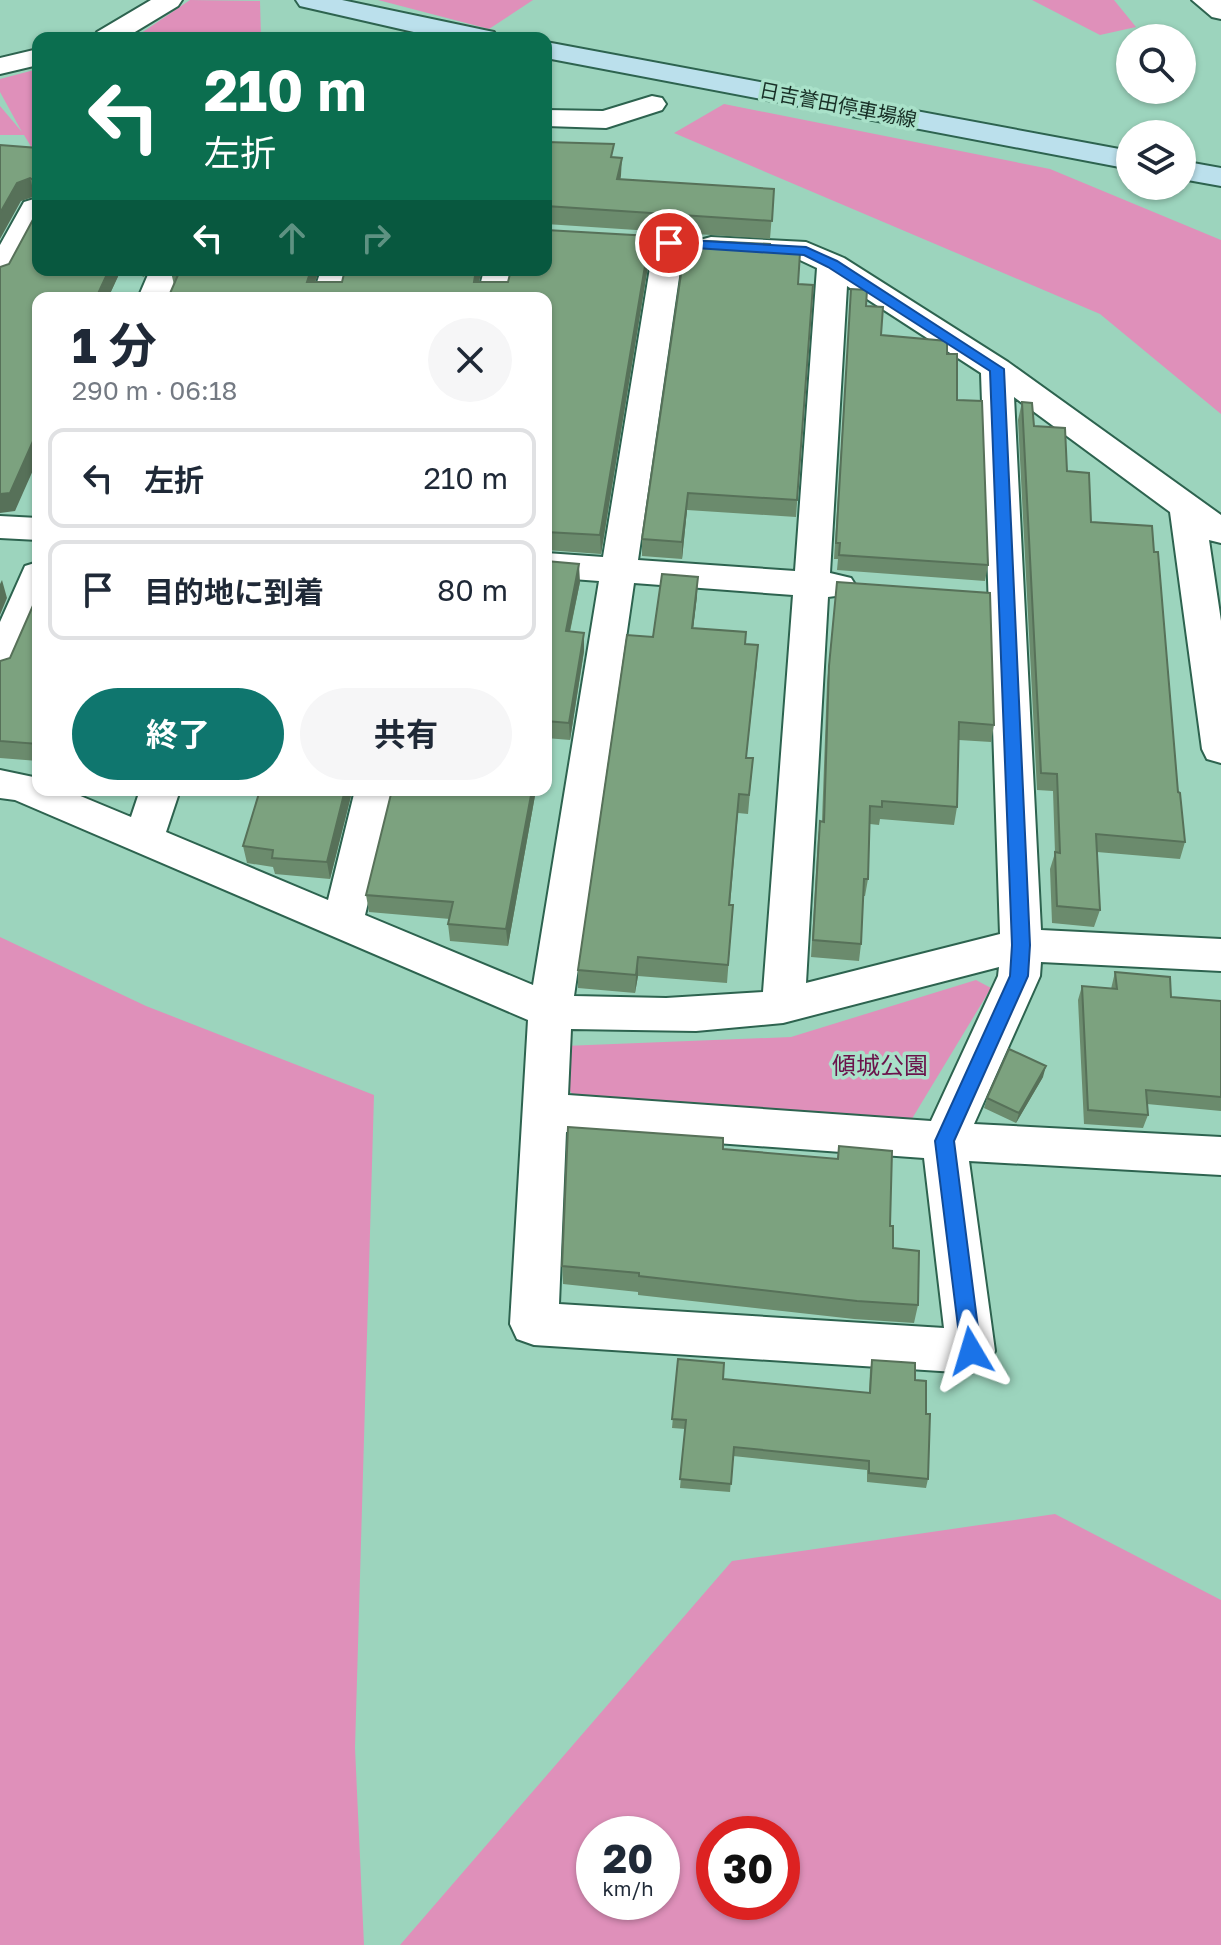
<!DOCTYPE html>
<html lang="ja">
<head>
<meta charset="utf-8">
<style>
  :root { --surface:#fff; --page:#f6f6f7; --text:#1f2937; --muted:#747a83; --line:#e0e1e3; --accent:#0f766e }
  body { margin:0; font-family:"Golos Text","Noto Sans JP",sans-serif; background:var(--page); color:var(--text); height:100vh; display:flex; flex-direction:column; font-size:30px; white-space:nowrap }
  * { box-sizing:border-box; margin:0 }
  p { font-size:26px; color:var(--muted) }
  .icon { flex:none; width:44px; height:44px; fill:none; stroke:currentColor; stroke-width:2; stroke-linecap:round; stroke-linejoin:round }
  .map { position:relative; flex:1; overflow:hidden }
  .panel { position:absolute; left:32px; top:292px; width:520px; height:504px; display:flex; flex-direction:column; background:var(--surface); border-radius:16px; box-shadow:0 2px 6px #0004 }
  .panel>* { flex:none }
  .guide { position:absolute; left:32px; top:32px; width:520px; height:244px; border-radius:16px; box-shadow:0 2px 6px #0004; background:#0b6e4f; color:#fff; overflow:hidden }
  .controls { position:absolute; left:1116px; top:24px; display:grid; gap:16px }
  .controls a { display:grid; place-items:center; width:80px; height:80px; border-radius:50%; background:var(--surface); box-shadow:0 2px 6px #0004; font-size:40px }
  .speed { position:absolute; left:576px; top:1816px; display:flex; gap:16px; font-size:40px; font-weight:700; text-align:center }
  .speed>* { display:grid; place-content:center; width:104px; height:104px; border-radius:50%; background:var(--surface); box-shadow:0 2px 6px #0004; line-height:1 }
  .speed small { font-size:20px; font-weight:400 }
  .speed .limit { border:12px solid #d22; background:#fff; color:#111 }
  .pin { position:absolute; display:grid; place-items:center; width:68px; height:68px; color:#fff; margin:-34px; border:4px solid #fff; border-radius:50%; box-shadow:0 2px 8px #0007 }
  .me { position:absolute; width:88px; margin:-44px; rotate:353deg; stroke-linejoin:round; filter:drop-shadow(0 0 6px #0008) }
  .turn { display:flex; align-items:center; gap:28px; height:168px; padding:0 40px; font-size:36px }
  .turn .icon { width:104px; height:104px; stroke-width:2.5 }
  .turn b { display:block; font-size:56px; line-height:68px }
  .lanes { display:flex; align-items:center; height:76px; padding:0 40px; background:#0003; justify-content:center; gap:40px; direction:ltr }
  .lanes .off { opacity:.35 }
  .round { display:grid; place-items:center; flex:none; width:84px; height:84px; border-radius:42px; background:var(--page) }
  .headline { display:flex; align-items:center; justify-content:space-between; height:136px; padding:0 40px }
  h1 { font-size:48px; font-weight:700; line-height:60px }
  .button { display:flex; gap:16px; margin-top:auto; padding:16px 40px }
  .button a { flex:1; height:92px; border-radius:48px; background:var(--accent); color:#fff; font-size:32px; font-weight:700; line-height:92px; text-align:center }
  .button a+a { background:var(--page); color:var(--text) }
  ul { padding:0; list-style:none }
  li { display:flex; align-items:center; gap:24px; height:100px; margin:0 16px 12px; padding:0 24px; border:4px solid var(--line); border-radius:16px }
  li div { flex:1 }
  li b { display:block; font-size:30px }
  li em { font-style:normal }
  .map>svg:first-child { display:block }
  .green { fill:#df90ba; fill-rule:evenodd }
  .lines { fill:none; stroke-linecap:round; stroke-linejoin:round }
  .minor-casing { stroke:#2d634f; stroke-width:4 }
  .secondary-casing { stroke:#2d634f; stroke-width:4 }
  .minor { fill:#fff; fill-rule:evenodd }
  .secondary { fill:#bbe0ec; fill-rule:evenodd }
  .wall { fill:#6b8b6d }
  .shaded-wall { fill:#577159 }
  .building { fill:#7ca27f; stroke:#577159; stroke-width:2 }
  .route { fill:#1a73e8; stroke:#114b97; stroke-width:2 }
  .labels { text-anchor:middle; stroke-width:7; stroke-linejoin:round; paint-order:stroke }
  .far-street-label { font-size:20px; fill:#182f26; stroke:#a9e1c9 }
  .park-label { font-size:24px; fill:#6b134b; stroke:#a9e1c9 }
</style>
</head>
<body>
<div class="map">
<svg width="1221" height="1945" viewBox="0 0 1221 1945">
  <rect width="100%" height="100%" fill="#9cd4bd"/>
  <!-- green -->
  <path class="green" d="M190,0L260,1L261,38H134Z
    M378,0H533L489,29Z
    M1032,0H1114L1136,27L1100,35Z
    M38,69V153H35L24,135H0V106L22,132L0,92V79Z
    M724,104L1050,169L1221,240V414L1100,314L674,133Z
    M0,937L146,1006L374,1095L355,1748L364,1945H0Z
    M976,980L991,988L910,1122L578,1102L565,1084L564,1046L791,1037Z
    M1055,1514L1221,1600V1945H400L732,1561ZM594,1834H662V1902H594ZM714,1834H782V1902H714Z"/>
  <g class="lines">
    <!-- minor casing -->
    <g class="minor-casing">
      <path id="minor" d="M151,0H182L178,6L125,38H93L97,32Z
        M1192,0H1221V19L1212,17Z
        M38,49V65L0,74V58Z
        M652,96L662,98L666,104L662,110L606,128L546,126V110L603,111Z
        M34,199L38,200V230L11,281L0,284V245L24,202Z
        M669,234L680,237L684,243L638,560L795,571L817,268L800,260L700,252L696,246L700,240L711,237L806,242L844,258L1008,362L1221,515V543L1209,540L1221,621V763L1207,759L1202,749L1170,512L1014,397L1041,930L1221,939V971L1041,962L1040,976L974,1124L1221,1137V1175L969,1161L995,1351L988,1366L971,1373L534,1345L517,1339L510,1324L528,1020L15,800L0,798V770L38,778V790H66L131,817L140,790H180L166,832L328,900L355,790H395L365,915L533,985L599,581L546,577V553L603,557L654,243L658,237ZM847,286L981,373L1000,934L806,983L828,597L851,594L856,586L851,578L830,573ZM634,583L793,595L763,992L666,998L574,996ZM999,967L998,976L931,1121L568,1095L571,1029L696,1031L783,1023ZM566,1132L924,1158L944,1328L559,1304Z
        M150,270H180L168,298H138Z
        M321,270H351L342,298H312Z
        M484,270H514L507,298H477Z
        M0,516L38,518V540L0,538Z
        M38,562V618L13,675L0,679V622L25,566Z"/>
    </g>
    <!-- secondary casing -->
    <g class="secondary-casing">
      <path id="secondary" d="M296,0H342L484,30L494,32L498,38H440L300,6Z
        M546,42L1130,151V169L546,58Z
        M1182,161L1221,168V186L1182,179Z"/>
    </g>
    <!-- minor -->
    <use href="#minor" class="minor"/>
    <!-- secondary -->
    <use href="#secondary" class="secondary"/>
  </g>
  <!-- wall -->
  <path class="wall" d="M546,142L614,157L621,175L620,180L774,189L770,239L546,224Z
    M38,148V270H121L108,298H38L15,511L9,264L36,214V197L35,196L21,201Z
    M769,251L798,284L813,285L796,517L687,510L682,559L642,556V539Z
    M650,254L601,554L546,550V298L174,285L171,272L172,270H319L315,282H508Z
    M128,270H148L144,277Z
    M851,289L866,306L881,335L947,354L957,400L988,565L985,581L837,570L838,559H834Z
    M1022,402L1034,426L1067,471L1091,522L1178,792L1185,842L1180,859L1097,852L1100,910L1094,927L1052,923L1050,869L1055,853L1053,791L1037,790L1018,420Z
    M546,561L580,582L570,632L584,651L570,740L546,738Z
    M837,582L994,725L991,742L959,740L957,807L954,825L880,819L879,825L870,824L868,879L865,896H863L861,944L859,961L811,957L818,839L820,821H822L827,683Z
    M38,583V761L0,758V661L10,658L35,601Z
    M697,596L693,628L745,644L757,664L746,758H753L748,814L738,813L730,905H733L727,983L638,976L635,993L578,988V970L653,637Z
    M260,790H350L351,796L330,879L275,874L273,867L247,863L243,846Z
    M392,790H536L508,946L450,941L448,924L450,919L369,912L366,895Z
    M1115,972L1171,997L1221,1001V1111L1147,1104L1148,1115L1143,1128L1084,1124L1078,1000L1082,986L1111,989Z
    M1043,1077L1016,1123L984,1108L987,1098Z
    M839,1146L890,1226L893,1248L918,1305L914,1323L854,1319L638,1295V1292L563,1284L562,1266L723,1149L837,1159Z
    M678,1359L723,1379L869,1393L870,1370L872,1360L915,1380L926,1414L928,1479L926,1488L867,1482V1470L733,1456L730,1492L680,1488L685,1429L672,1428Z"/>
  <!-- shaded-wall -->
  <path class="shaded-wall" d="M622,158L621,175L617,197V179Z
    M30,178L35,196L21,201L0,239V213L17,183Z
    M650,236V254L601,554L600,535Z
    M109,270H121L108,298H96Z
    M311,270H319L310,298L307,282Z
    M476,270H482L475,298L474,282Z
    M38,430V459L15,511L0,513V494Z
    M688,493L687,510L682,559V542Z
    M579,564L580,582L566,649V631Z
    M698,577L697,596L691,647L692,628Z
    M2,580L7,598L0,615V584Z
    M584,633V651L570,740L569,723Z
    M345,790H350L351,796L330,879L327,862Z
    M532,790H536L508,946L506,929Z
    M638,957V976L635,993L636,975Z
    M1046,1066L1043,1077L1016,1123L1019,1113Z"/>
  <!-- building -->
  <path class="building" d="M546,142L614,144L611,157L622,158L617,179L774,189L772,221L546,206Z
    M0,145L38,148V270H109L96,298H38V430L10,493L0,494V267L9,264L36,214L37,182L30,178L17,183L0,213Z
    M546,230L650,236L600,535L546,532V298H168L178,275L171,272L172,270H311L307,282H342L345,270H476L474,282H508L511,270H546Z
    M686,240L770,244L769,251L800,253L798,284L813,285L797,500L688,493L682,542L642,539Z
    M851,289L867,290L866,306L883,307L881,335L947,341V354H957V400L982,401L988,565L839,555L840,543H836Z
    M1022,402L1032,403L1034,426L1065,428L1067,471L1089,473L1091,522L1152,526L1154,552H1158L1178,792L1180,793L1185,842L1096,834L1100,910L1057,906L1055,852L1060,853L1057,774L1041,773Z
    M546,561L579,564L566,631L584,633L569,723L546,721Z
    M662,574L698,577L692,628L746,632L745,644L758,645L746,758H753L749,795L739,794L729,905H733L728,965L638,957L636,975L578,970L627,635L653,637Z
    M837,582L990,593L994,725L959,722L957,807L882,801V807L870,806L868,879H864L861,944L813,940L820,821L824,822L829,666Z
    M36,583H38V744L0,741V661L10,658L35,601Z
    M260,790H345L327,862L272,858L273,850L243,846Z
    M392,790H532L506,929L448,924L453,902L366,895Z
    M1115,972L1170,977L1171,997L1221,1001V1097L1146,1090L1148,1115L1088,1110L1082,986L1117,989Z
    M1009,1049L1046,1066L1019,1113L987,1098Z
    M568,1127L723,1138V1149L838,1159L839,1146L892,1151L890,1226H893V1248L919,1251L918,1305L857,1301L639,1276V1273L562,1266Z
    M678,1359L724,1363L723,1379L870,1393L872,1360L915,1363V1380L926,1381V1414H930L928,1479L869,1473V1461L734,1447L731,1484L680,1479L686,1420L672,1419Z"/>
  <!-- route -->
  <path class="route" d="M669,239L806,247L837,261L1004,369L1030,945L1028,976L954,1141L981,1351L978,1357L971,1360L964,1357L961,1351L935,1141L1010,976L1012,945L990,371L828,267L804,255L665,246L663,243Z"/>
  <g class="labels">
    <!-- far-street labels -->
    <g class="far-street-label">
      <text transform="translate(838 105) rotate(11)" y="7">日吉誉田停車場線</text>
    </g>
    <!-- park labels -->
    <g class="park-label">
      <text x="880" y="1074">傾城公園</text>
    </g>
  </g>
</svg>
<div class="controls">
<a><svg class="icon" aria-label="search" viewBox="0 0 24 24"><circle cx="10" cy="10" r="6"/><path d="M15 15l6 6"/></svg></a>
<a><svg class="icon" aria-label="layers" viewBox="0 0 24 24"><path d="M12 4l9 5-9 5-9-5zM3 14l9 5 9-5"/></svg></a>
</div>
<div class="speed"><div>20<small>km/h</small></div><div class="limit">30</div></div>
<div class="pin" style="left:669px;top:243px;background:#d93025"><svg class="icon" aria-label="arrive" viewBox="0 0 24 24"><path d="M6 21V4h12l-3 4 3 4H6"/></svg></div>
<svg class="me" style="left:971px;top:1351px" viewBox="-20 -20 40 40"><path d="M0-17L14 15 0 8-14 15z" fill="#1a73e8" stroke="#fff" stroke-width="4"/></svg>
<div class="guide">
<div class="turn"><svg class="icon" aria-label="left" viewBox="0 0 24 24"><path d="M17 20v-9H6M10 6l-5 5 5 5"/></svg><div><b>210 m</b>左折</div></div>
<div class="lanes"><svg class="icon" aria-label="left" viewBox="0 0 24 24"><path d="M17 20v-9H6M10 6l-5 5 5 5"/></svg><svg class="icon off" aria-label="ahead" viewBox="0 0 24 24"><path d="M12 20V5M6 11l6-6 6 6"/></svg><svg class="icon off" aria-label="right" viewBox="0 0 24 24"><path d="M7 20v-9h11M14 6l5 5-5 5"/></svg></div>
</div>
<section class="panel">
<div class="headline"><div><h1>1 分</h1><p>290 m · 06:18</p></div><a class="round"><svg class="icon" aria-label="close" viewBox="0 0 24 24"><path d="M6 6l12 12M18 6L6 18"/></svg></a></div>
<ul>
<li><svg class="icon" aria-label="left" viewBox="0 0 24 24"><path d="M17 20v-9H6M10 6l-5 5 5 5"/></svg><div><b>左折</b></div><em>210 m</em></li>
<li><svg class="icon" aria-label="arrive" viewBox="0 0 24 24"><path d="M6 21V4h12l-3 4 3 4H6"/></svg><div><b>目的地に到着</b></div><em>80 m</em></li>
</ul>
<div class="button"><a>終了</a><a>共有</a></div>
</section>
</div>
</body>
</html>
